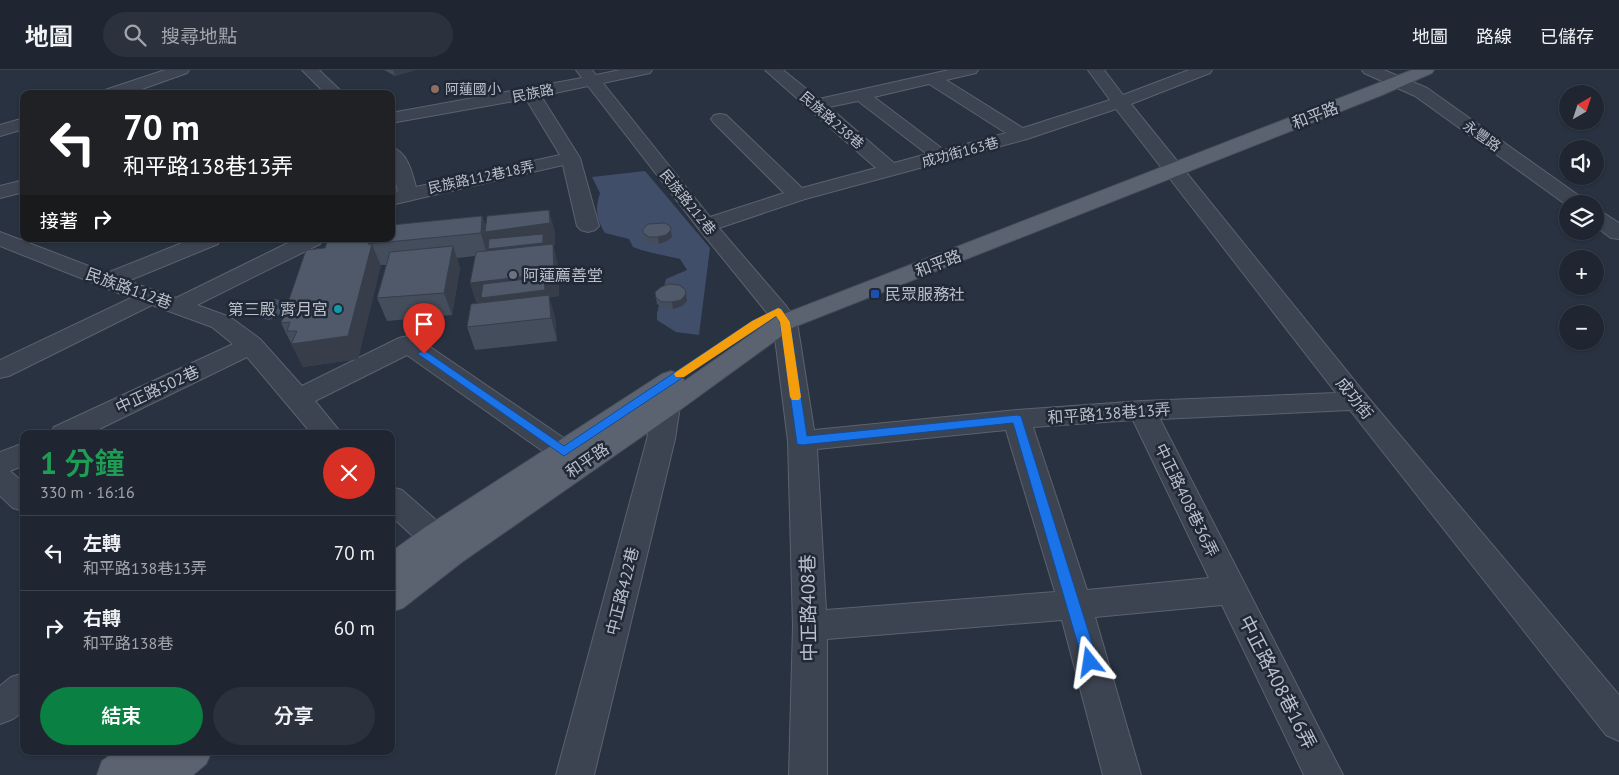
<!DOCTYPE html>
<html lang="zh-TW">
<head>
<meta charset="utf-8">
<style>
  :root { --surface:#1f2631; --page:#2c323d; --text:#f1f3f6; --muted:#a1a5ab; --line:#3c434d; --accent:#0b8043 }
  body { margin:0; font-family:"PT Sans","Noto Sans TC",sans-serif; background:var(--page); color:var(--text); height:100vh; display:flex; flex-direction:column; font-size:19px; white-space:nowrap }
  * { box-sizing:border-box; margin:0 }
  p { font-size:16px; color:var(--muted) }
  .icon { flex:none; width:28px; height:28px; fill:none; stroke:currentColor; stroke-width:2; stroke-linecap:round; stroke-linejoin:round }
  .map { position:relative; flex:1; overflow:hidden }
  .side { position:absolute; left:20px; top:360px; width:375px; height:325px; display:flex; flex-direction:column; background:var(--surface); border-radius:10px; box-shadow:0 1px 4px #0004,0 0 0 1px var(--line) }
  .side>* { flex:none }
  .hud { position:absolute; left:20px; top:20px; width:375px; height:152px; border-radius:10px; box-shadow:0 1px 4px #0004,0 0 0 1px var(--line); background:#202124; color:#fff; overflow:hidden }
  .needle { width:32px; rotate:39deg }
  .buttons { position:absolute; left:1559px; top:15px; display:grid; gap:10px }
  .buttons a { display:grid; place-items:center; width:45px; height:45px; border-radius:50%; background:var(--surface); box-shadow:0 1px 4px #0004,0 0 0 1px var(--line); font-size:25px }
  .pin { position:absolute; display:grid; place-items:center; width:42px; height:42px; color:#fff; margin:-51px -21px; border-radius:50% 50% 50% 0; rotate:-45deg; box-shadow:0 0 5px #0007 }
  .pin .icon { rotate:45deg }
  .me { position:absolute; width:55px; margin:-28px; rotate:345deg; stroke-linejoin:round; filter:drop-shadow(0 0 4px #0008) }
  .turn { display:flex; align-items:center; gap:18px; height:105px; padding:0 20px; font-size:22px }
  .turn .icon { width:65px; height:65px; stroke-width:2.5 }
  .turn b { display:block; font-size:35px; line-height:42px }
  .then { display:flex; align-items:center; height:48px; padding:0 20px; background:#0003; gap:10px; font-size:19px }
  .round { display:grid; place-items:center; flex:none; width:52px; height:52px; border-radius:26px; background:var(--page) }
  .overview { display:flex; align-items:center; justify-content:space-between; height:85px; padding:0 20px }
  h1 { font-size:30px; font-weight:600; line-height:38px; color:#1e9e55 }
  .primary-button { display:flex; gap:10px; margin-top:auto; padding:10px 20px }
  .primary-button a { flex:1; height:58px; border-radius:30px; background:var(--accent); color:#fff; font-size:20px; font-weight:600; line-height:58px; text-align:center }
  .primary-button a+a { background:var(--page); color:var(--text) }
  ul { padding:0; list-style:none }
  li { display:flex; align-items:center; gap:15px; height:75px; padding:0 20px; border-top:1px solid var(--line) }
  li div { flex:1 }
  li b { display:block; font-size:19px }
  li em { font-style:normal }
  header { display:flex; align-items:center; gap:30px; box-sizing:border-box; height:70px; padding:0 25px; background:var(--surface); border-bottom:1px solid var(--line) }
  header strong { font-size:24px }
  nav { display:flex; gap:28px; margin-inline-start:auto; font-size:18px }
  .search { width:350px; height:45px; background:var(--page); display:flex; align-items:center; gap:12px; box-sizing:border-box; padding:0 18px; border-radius:28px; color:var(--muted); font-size:19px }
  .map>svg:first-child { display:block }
  .water { fill:#404e69 }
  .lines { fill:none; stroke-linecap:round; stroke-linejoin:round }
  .minor-casing { stroke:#5b626e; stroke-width:2 }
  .major-casing { stroke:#464d5a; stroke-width:2 }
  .minor { fill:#3d4451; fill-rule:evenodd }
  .major { fill:#5b6371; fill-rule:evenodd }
  .wall { fill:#444d5b }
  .shaded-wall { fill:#373e4a }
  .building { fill:#4f596a; stroke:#373e4a }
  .route { fill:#1a73e8; stroke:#114b97 }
  .slow { fill:#f59e0b }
  .education-dot { fill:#8d6e63; stroke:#212936; stroke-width:2 }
  .worship-dot { fill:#6b7280; stroke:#212936; stroke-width:2 }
  .transit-dot { fill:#1a4fb4; stroke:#212936; stroke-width:2 }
  .culture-dot { fill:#0f9aa8; stroke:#212936; stroke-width:2 }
  .labels { text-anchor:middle; stroke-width:5; stroke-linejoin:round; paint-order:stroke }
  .far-poi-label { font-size:14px; fill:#babfcb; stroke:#212936; text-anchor:start }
  .far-street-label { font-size:14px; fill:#babfcb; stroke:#212936 }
  .street-label { font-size:16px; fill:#babfcb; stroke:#212936 }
  .poi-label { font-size:16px; fill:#babfcb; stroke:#212936; text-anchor:start }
  .near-street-label { font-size:19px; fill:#babfcb; stroke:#212936 }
</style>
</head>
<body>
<header>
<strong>地圖</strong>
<div class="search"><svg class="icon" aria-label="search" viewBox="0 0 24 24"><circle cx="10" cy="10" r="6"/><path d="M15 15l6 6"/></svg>搜尋地點</div>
<nav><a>地圖</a><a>路線</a><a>已儲存</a></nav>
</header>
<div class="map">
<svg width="1619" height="705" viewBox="0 0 1619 705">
  <rect width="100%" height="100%" fill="#293241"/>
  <!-- water -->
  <path class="water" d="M645,101L710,178L699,265L676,262L657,250V243L666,209L687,200L680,189C664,185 648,183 633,177L629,169L605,163C596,148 595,140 600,123L592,107Z
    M275,229L284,231V243L269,250L256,247L260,236Z"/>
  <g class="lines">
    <!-- minor casing -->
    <g class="minor-casing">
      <path id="minor" d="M165,0H189L187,3L128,24H103L105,20Z
        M302,0H319L344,24H326Z
        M576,0H592L596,5L620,0H652L650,3L603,13L710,147L784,123L714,53L711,49L714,45L720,44L726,45L802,118L876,98L765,0H783L819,29L949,0H978L976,3L946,10L1023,58L1110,30L1088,0H1104L1123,25L1189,0H1212L1210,3L1131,34L1366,325L1619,625V671L1606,665L1350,340L1160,349L1343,705H1304L1222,535L1095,547L1141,705H1103L1062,550L827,569V705H789L793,556L788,371L773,252L768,244L699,159L588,16L541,26L580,88L599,156L595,160L588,162L581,160L577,156L563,95L391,135V123L398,121L391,96V77C408,82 412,103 416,117L560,85L526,29L391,53V43L582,8ZM929,14L1006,63L944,80L874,27ZM858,31L927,84L894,93L829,37ZM1116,39L1336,323L1142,331L1017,340L814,360L797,252L786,236L719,158L805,129L1027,69ZM1133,350L1209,508L1087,520L1033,357ZM1006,360L1055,522L826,540L817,379Z
        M1362,0H1384L1427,18L1585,130L1588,134H1568V136L1415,26L1364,3Z
        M24,48V59L0,66V55Z
        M24,110V122L0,128V116Z
        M1595,140L1602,142L1619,153V169L1611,168L1595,156Z
        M0,162L107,203L192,169H221L218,174L128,211L176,228L296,169H323L320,174L197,235L230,247L260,269L302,316L399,268L408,266L417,268L574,375L578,382L574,389L564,392L554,389L407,285L315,331L342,364H312L247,287L89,364H50L54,357L233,274L212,257L152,235L9,306L0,308V290L131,228L0,176Z
        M667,327L677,330L680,336L675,369L594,705H556L647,369L654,336L657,330Z
        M24,373V395L10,401L24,413V441L13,438L0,426V382Z
        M391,417L402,420L462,473L467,482L462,491L451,495L440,491L391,446Z
        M24,603V641L13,649L0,654V616L11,607Z"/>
    </g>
    <!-- major casing -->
    <g class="major-casing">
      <path id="major" d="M1412,0H1434L1432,3L1382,25L794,257L677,342L462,492L403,538L391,542V482L424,458L662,304L671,301L680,304L684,310L683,312L776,247Z
        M116,681H212L206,694L193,705H97L102,691Z"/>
    </g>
    <!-- minor -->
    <use href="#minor" class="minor"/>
    <!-- major -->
    <use href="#major" class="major"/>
  </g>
  <!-- wall -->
  <path class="wall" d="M384,0H415L395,6Z
    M482,146L486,157L555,162V175H553L558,196L559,226L549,227L555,248L557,271L475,280L467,257L476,234L475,186L457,188L460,198L452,245L387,251L377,228L386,195H380L358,289L303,297L281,253L325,178Z
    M643,159L672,167L667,171L659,174L650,173L644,170Z
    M655,222L686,224L687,231L682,236L673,239L663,238L657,234Z"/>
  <!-- shaded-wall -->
  <path class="shaded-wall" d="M393,0H415L395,6Z
    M549,140L555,162V175H553L558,196L559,226L549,227L555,248L557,271L551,248L477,236L470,213L494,202L488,180L487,185L481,163L482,146L487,162Z
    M671,160L672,167L667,171L659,174L658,167Z
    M372,174L381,196L358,289L303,297L291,274Z
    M453,176L460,198L452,245L444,223Z
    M686,224L687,231L682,236L673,239L672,232Z"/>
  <!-- building -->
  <path class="building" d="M549,140L550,153L485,162L487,146Z
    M482,146L481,163L368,174H372L348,266L291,274L297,261H287L290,252L281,253L306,180L325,178L328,169H391V155Z
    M665,153L670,156L671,160L666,165L658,167H649L643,163V159L648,154Z
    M543,164V173L488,179L489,169Z
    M553,174L554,203L470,213L476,182Z
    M453,176L444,223L377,228L390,182Z
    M544,207L545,220L481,228L483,214Z
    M669,214L679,215L685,219L686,224L681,230L672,232H662L656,228L655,222L661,217Z
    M549,225L551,248L467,257L471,234Z"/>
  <!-- route -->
  <path class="route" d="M778,238L781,239L790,252L807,366L1017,345L1021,346L1098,592L1096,596L1090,598L1085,596L1083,592L1013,353L802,375L797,374L780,252L776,246L564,386L418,284L420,282H427L564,376L752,251Z"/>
  <!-- slow -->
  <path class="slow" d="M778,238L781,239L790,252L801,327L799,330H792L790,327L780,252L776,246L684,307H676L674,304L676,302L752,251Z"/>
  <!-- markers -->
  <circle class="education-dot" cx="435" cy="19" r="5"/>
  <circle class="worship-dot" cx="513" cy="205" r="5"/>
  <rect class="transit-dot" x="870" y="219" width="10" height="10" rx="2.5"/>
  <circle class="culture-dot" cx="338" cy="239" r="5"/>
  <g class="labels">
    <!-- far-poi labels -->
    <g class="far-poi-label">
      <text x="445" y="24">阿蓮國小</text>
    </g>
    <!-- far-street labels -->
    <g class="far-street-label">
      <text transform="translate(533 23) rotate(-11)" y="5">民族路</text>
      <text transform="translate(832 50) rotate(41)" y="5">民族路238巷</text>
      <text transform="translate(1482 66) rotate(35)" y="5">永豐路</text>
      <text transform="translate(960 82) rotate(-15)" y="5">成功街163巷</text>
      <text transform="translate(481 107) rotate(-12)" y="5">民族路112巷18弄</text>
      <text transform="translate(688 132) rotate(51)" y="5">民族路212巷</text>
    </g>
    <!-- street labels -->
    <g class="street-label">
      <text transform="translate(1315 45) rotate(-21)" y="6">和平路</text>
      <text transform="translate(938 193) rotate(-21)" y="6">和平路</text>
      <text transform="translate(129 218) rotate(20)" y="6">民族路112巷</text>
      <text transform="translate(157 319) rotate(-25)" y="6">中正路502巷</text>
      <text transform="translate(1355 328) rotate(51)" y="6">成功街</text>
      <text transform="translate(1109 343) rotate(-4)" y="6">和平路138巷13弄</text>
      <text transform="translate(587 390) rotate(-34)" y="6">和平路</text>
      <text transform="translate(1187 430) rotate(64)" y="6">中正路408巷36弄</text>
      <text transform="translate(622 521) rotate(-76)" y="6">中正路422巷</text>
    </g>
    <!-- poi labels -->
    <g class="poi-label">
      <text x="523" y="211">阿蓮薦善堂</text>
      <text x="885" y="230">民眾服務社</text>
      <text x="328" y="245" text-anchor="end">第三殿 霄月宮</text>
    </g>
    <!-- near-street labels -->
    <g class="near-street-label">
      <text transform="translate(808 538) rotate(-91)" y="7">中正路408巷</text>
      <text transform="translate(1278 612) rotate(63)" y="7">中正路408巷16弄</text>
    </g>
  </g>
</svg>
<div class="buttons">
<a><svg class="needle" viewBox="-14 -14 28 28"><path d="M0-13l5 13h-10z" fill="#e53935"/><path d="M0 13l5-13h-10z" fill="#a1a5ab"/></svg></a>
<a><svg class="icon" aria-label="sound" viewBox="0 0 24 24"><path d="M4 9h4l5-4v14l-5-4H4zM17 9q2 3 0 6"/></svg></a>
<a><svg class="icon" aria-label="layers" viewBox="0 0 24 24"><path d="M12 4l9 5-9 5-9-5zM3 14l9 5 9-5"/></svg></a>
<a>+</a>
<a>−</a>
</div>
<div class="pin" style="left:424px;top:284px;background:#d93025"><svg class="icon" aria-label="arrive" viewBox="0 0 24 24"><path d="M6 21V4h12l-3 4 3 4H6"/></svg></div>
<svg class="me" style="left:1090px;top:592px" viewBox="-20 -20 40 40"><path d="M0-17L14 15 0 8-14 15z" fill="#1a73e8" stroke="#fff" stroke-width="4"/></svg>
<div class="hud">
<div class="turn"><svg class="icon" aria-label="left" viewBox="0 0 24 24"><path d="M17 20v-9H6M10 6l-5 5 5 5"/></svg><div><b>70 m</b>和平路138巷13弄</div></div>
<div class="then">接著<svg class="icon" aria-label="right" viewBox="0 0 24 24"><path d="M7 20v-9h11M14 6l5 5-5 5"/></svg></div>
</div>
<section class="side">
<div class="overview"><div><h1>1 分鐘</h1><p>330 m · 16:16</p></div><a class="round" style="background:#d93025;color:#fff"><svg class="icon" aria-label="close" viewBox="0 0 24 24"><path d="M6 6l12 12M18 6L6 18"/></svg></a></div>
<ul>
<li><svg class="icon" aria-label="left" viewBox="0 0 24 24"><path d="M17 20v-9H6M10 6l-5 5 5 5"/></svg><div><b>左轉</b><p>和平路138巷13弄</p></div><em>70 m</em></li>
<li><svg class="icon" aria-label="right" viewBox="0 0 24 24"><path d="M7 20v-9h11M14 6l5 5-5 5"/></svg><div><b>右轉</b><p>和平路138巷</p></div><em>60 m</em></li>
</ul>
<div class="primary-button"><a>結束</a><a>分享</a></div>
</section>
</div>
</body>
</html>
